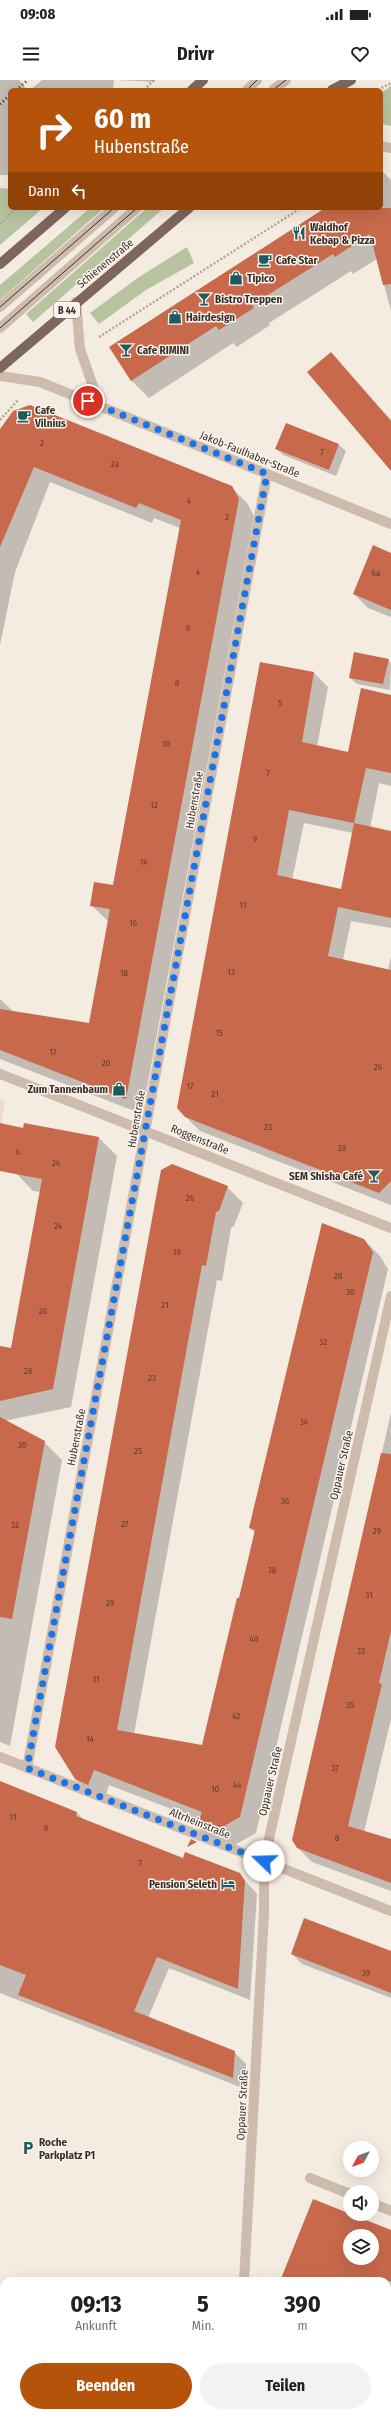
<!DOCTYPE html>
<html lang="de">
<head>
<meta charset="utf-8">
<style>
  :root { --surface:#fff; --page:#f2f2f2; --text:#202124; --muted:#757577; --accent:#b45309 }
  body { margin:0; font-family:"Fira Sans Condensed",sans-serif; background:var(--page); color:var(--text); height:100vh; display:flex; flex-direction:column; font-size:15px; white-space:nowrap }
  * { box-sizing:border-box; margin:0 }
  p { font-size:13px; color:var(--muted) }
  .icon { flex:none; width:22px; height:22px; fill:none; stroke:currentColor; stroke-width:2; stroke-linecap:round; stroke-linejoin:round }
  .map { position:relative; flex:1; overflow:hidden }
  .details { position:absolute; left:0px; top:2197px; width:391px; height:140px; display:flex; flex-direction:column; background:var(--surface); border-radius:12px 12px 0 0; box-shadow:0 4px 16px #0002 }
  .details>* { flex:none }
  .top-card { position:absolute; left:8px; top:8px; width:375px; height:122px; border-radius:6px; box-shadow:0 4px 16px #0002; background:#b45309; color:#fff; overflow:hidden }
  .needle { width:26px; rotate:229deg }
  .tools { position:absolute; left:343px; top:2061px; display:grid; gap:8px }
  .tools a { display:grid; place-items:center; width:36px; height:36px; border-radius:50%; background:var(--surface); box-shadow:0 4px 16px #0002; font-size:20px }
  .pin { position:absolute; display:grid; place-items:center; width:34px; height:34px; color:#fff; margin:-17px; border:2px solid #fff; border-radius:50%; box-shadow:0 1px 4px #0007 }
  .me { position:absolute; width:44px; margin:-22px; rotate:291deg; stroke-linejoin:round; filter:drop-shadow(0 0 3px #0008) }
  .turn { display:flex; align-items:center; gap:14px; height:84px; padding:0 20px; font-size:18px }
  .turn .icon { width:52px; height:52px; stroke-width:2.5 }
  .turn b { display:block; font-size:28px; line-height:34px }
  .then { display:flex; align-items:center; height:38px; padding:0 20px; background:#0003; gap:8px; font-size:15px }
  .eta { display:flex; justify-content:space-evenly; align-items:center; height:68px; text-align:center }
  .eta b { font-size:24px; font-weight:700; line-height:28px }
  .primary-button { display:flex; gap:8px; margin-top:auto; padding:8px 20px }
  .primary-button a { flex:1; height:46px; border-radius:24px; background:var(--accent); color:#fff; font-size:16px; font-weight:700; line-height:46px; text-align:center }
  .primary-button a+a { background:var(--page); color:var(--text) }
  .status { display:flex; justify-content:space-between; align-items:center; height:28px; padding:0 20px; background:var(--surface); direction:ltr }
  .status svg { height:11px; fill:currentColor }
  header { display:flex; justify-content:space-between; align-items:center; height:52px; padding:0 20px; background:var(--surface); font-size:18px; font-weight:700 }
  .map>svg:first-child { display:block }
  .green { fill:#b8c4a0 }
  .plaza { fill:#ecdcc8 }
  .shadow { fill:#0003; fill-rule:evenodd }
  .building { fill:#c8694b; fill-rule:evenodd }
  .lines { fill:none; stroke-linecap:round; stroke-linejoin:round }
  .path { stroke:#b9a596; stroke-width:2.5; stroke-dasharray:2 2; stroke-linecap:butt }
  .service { stroke:#cdbbac; stroke-width:10 }
  .minor { stroke:#cdbbac; stroke-width:10 }
  .primary { stroke:#7d675c; stroke-width:10 }
  .tram { stroke:#3b302b; stroke-width:1 }
  .rail { stroke:#3b302b; stroke-width:3; stroke-dasharray:1 3; stroke-linecap:butt }
  .route { stroke:#1a73e8; stroke-width:7; stroke-dasharray:0 12.6 }
  .labels { text-anchor:middle; stroke-width:3; stroke-linejoin:round; paint-order:stroke }
  .number-label { font-size:9px; fill:#5e3e33 }
  .shield { fill:#fbf5ee; stroke:#756b66; stroke-width:1 }
  .shield-label { font-size:10px; font-weight:bold; fill:#3b302b }
  .poi-label { font-size:11px; font-weight:bold; fill:#3b302b; stroke:#fbf5ee; text-anchor:start }
  .street-label { font-size:11px; fill:#3b302b; stroke:#fbf5ee }
</style>
</head>
<body>
<div class="status"><b>09:08</b><svg viewBox="0 0 49 12"><path d="M0 12V9h3v3zM5 12V6h3v6zM10 12V3h3v9zM15 12V0h3v12zM26 1h20v11H26zM47 4h2v5h-2z"/></svg></div>
<header><svg class="icon" aria-label="menu" viewBox="0 0 24 24"><path d="M4 6h16M4 12h16M4 18h16"/></svg>Drivr<svg class="icon" aria-label="heart" viewBox="0 0 24 24"><path d="M12 20l-8-8c-3-5 5-10 8-4 3-6 11-1 8 4z"/></svg></header>
<div class="map">
<svg width="391" height="2337" viewBox="0 0 391 2337">
  <rect width="100%" height="100%" fill="#f4ebe1"/>
  <!-- green -->
  <path class="green" d="M391,6V46L381,44V13Z
    M0,108L10,109V128H43L0,165Z
    M90,128H104L0,220V205Z
    M147,128H164L33,242L26,234Z
    M187,167L194,183L146,210L99,244L90,233L139,197Z"/>
  <!-- plaza -->
  <path class="plaza" d="M0,1019L5,1021L0,1053Z"/>
  <!-- shadow -->
  <path class="shadow" d="M0,0H19L27,10H10V95H0Z
    M42,0H114L113,10H30Z
    M116,0H155V2Z
    M383,92L391,100V231L377,179L353,194L351,191L269,243L270,245L237,267L233,263L149,318L131,300L327,128H381V93Z
    M331,273L391,340V389Z
    M286,344L339,365L346,371L336,396L283,375L277,369Z
    M0,351L231,407L247,423L254,436L142,1034L0,979V919L15,933L90,944L109,842L91,825L113,806L180,448L154,438L152,443L50,402L15,492L0,565Z
    M391,474V537L368,528L354,514Z
    M388,580L391,583L390,610L357,604L350,598Z
    M260,583L314,593L328,607L317,667L348,673L391,616V706L379,703L370,748L391,752V848L351,841L343,880L388,890L391,877V1125L200,1051L186,1037ZM304,743L353,753L342,810L292,800Z
    M0,1044L24,1049L25,1045L99,1058L117,1076L71,1327L4,1341L44,1362L62,1380L10,1666L0,1662V1267L12,1269L41,1112L33,1111L16,1093L0,1084Z
    M162,1091L227,1107L243,1123L234,1146L231,1148L222,1201L217,1200L134,1654L203,1666L255,1453L250,1448L364,1160L380,1176L388,1189L256,1753L228,1769L212,1762L197,1747L200,1740L109,1705L104,1720L91,1715L75,1699Z
    M391,1333V1639L364,1752L391,1760V1811L312,1782L297,1767L293,1759Z
    M0,1703L77,1733L84,1740L183,1779L239,1794L251,1807L257,1814L250,1920L169,1888L148,1938L234,1972L246,1984L245,2009L0,1913Z
    M391,1872V1918L302,1884L292,1874Z
    M313,2120L391,2151V2250L387,2249V2201H281ZM350,2156H372V2178H350Z
    M387,2326L391,2327V2337H310L311,2333H387Z"/>
  <!-- building -->
  <path class="building" d="M325,128H391V204L383,205L370,154L335,177L333,174L252,225L254,228L219,250L216,246L131,301L109,267Z
    M331,272L391,341V391L307,292Z
    M30,325L232,406L239,419L126,1019L0,970V929L89,943L110,829L90,826L94,802L113,805L181,440L139,423L136,428L34,387L0,467V349L13,331Z
    M286,343L339,364L329,390L275,369Z
    M373,465L391,473V530L353,514Z
    M354,572L389,579L383,604L349,598Z
    M260,582L314,592L302,662L348,672L361,608L391,615V693L366,688L354,743L391,751V838L338,827L328,876L391,890V1101L379,1113L185,1037L177,1028ZM289,730L354,743L341,809L277,795Z
    M0,1043L23,1048L24,1043L99,1057L53,1309L0,1321V1266L11,1268L42,1099L0,1091Z
    M172,1084L228,1106L219,1131L216,1132L206,1186L202,1185L117,1650L202,1665L237,1518H239L255,1450L249,1448L322,1143L364,1159L373,1172L240,1737L212,1753L196,1747L202,1732L94,1690L88,1705L75,1699L55,1667L161,1090Z
    M0,1337L45,1361L12,1539L0,1537Z
    M381,1373L391,1374V1551L379,1603L382,1604L348,1746L391,1759V1803L297,1768L292,1760Z
    M0,1701L77,1732L76,1736L183,1778L185,1772L240,1793L245,1801L238,1909L157,1877L134,1931L235,1971L233,1998L18,1915L26,1895L0,1885Z
    M191,1759L197,1762L187,1767Z
    M304,1838L391,1871V1913L291,1874Z
    M313,2119L391,2150V2201H280ZM350,2156H372V2178H350Z"/>
  <g class="lines">
    <!-- path -->
    <path class="path" d="M144,10L154,0
      M378,10L391,3
      M0,144L17,128
      M99,257L301,128
      M0,340L18,320"/>
    <!-- service -->
    <path class="service" d="M247,10L257,0
      M273,10L286,0
      M0,227L114,128
      M0,248L137,128
      M310,2098L350,2114
      M372,2123L391,2131
      M0,2248L4,2249
      M201,2337L202,2333"/>
    <!-- minor -->
    <path class="minor" d="M381,66L391,68
      M76,222L80,269L100,326
      M0,296L40,302L391,444
      M0,994L391,1148
      M0,1677L391,1831
      M27,1688L267,394
      M244,2201L264,1833V1781L391,1216
      M236,2337L237,2333"/>
    <!-- primary -->
    <path class="primary" d="M192,10L203,0
      M332,10L351,0
      M0,184L65,128
      M0,288L189,128"/>
    <!-- tram -->
    <path class="tram" d="M247,10L257,0
      M273,10L286,0
      M0,227L114,128
      M0,248L137,128"/>
    <!-- rail -->
    <path class="rail" d="M16,10L28,0
      M0,24L10,15"/>
  </g>
  <g class="lines">
    <!-- route -->
    <path class="route" d="M88,321L267,394L27,1688L264,1781"/>
  </g>
  <!-- icons -->
  <defs>
    <g id="restaurant-bare" transform="scale(1.08)"><path d="M-5-6h1v4h1v-4h1v4h1v-4h1v5L-1.5 .5V6h-2V.5L-5-1ZM5-6V6H3V1.5H1.5Q1.5-4 5-6Z" fill="#1f5a5e" stroke="#fbf5ee" stroke-width="2.5" paint-order="stroke"/></g>
    <g id="cafe-bare" transform="scale(1.08)"><path d="M-5.5-4.5H6V0H3Q3 3.5 0 3.5H-2.5Q-5.5 3.5-5.5 0ZM3-3.2v2h1.7v-2ZM-6 4.5H4V6H-6Z" fill="#1f5a5e" stroke="#fbf5ee" stroke-width="2.5" paint-order="stroke"/></g>
    <g id="shop-bare" transform="scale(1.08)"><path d="M-5-2.5h2.3a2.7 3.5 0 0 1 5.4 0H5L5.5 6h-11ZM-1.5-2.5h3a1.5 2.3 0 0 0-3 0Z" fill="#1f5a5e" stroke="#fbf5ee" stroke-width="2.5" paint-order="stroke"/></g>
    <g id="bar-bare" transform="scale(1.08)"><path d="M-6-5H6L.8 .8V4.5H3.5V6h-7V4.5H-.8V.8Z" fill="#1f5a5e" stroke="#fbf5ee" stroke-width="2.5" paint-order="stroke"/></g>
    <g id="hotel-bare" transform="scale(1.08)"><path d="M-6-4.5h1.5V1H6V5H4.5V3h-9V5H-6ZM-4 0a1.8 1.8 0 1 1 3.6 0ZM.5 0V-2.5h3Q6-2.5 6 0Z" fill="#1f5a5e" stroke="#fbf5ee" stroke-width="2.5" paint-order="stroke"/></g>
    <g id="parking-bare" transform="scale(1.08)"><path d="M-3.5-5.5H1a3.5 3.5 0 0 1 0 7H-1V5.5H-3.5ZM-1-3.4V-.6H.8a1.4 1.4 0 0 0 0-2.8Z" fill="#1f5a5e" stroke="#fbf5ee" stroke-width="2.5" paint-order="stroke"/></g>
  </defs>
  <g fill-rule="evenodd">
    <use href="#restaurant-bare" x="299" y="153"/>
    <use href="#cafe-bare" x="265" y="180"/>
    <use href="#shop-bare" x="236" y="198"/>
    <use href="#bar-bare" x="204" y="219"/>
    <use href="#shop-bare" x="175" y="237"/>
    <use href="#bar-bare" x="126" y="270"/>
    <use href="#cafe-bare" x="24" y="336"/>
    <use href="#shop-bare" x="119" y="1009"/>
    <use href="#bar-bare" x="374" y="1096"/>
    <use href="#hotel-bare" x="228" y="1804"/>
    <use href="#parking-bare" x="28" y="2068"/>
  </g>
  <g class="labels">
    <!-- number labels -->
    <g class="number-label">
      <text x="42" y="366">2</text>
      <text x="322" y="375">7</text>
      <text x="115" y="387">2a</text>
      <text x="189" y="424">4</text>
      <text x="227" y="440">2</text>
      <text x="198" y="495">4</text>
      <text x="376" y="496">6a</text>
      <text x="188" y="551">6</text>
      <text x="177" y="606">8</text>
      <text x="280" y="626">5</text>
      <text x="166" y="667">10</text>
      <text x="268" y="696">7</text>
      <text x="154" y="728">12</text>
      <text x="255" y="762">9</text>
      <text x="144" y="785">14</text>
      <text x="243" y="828">11</text>
      <text x="133" y="846">16</text>
      <text x="231" y="895">13</text>
      <text x="124" y="896">18</text>
      <text x="219" y="956">15</text>
      <text x="53" y="975">17</text>
      <text x="106" y="986">20</text>
      <text x="378" y="990">26</text>
      <text x="190" y="1009">17</text>
      <text x="215" y="1017">21</text>
      <text x="268" y="1050">23</text>
      <text x="342" y="1071">28</text>
      <text x="18" y="1075">6</text>
      <text x="56" y="1086">24</text>
      <text x="190" y="1121">26</text>
      <text x="58" y="1149">24</text>
      <text x="177" y="1175">19</text>
      <text x="338" y="1199">28</text>
      <text x="350" y="1215">30</text>
      <text x="165" y="1228">21</text>
      <text x="43" y="1234">26</text>
      <text x="323" y="1265">32</text>
      <text x="28" y="1294">28</text>
      <text x="152" y="1301">23</text>
      <text x="304" y="1345">34</text>
      <text x="22" y="1368">30</text>
      <text x="138" y="1374">25</text>
      <text x="285" y="1424">36</text>
      <text x="125" y="1447">27</text>
      <text x="15" y="1448">32</text>
      <text x="377" y="1454">29</text>
      <text x="272" y="1493">38</text>
      <text x="369" y="1518">31</text>
      <text x="110" y="1526">29</text>
      <text x="254" y="1562">40</text>
      <text x="361" y="1574">33</text>
      <text x="96" y="1602">31</text>
      <text x="350" y="1628">35</text>
      <text x="236" y="1639">42</text>
      <text x="90" y="1662">14</text>
      <text x="335" y="1691">37</text>
      <text x="237" y="1708">44</text>
      <text x="215" y="1712">10</text>
      <text x="13" y="1740">11</text>
      <text x="46" y="1751">9</text>
      <text x="337" y="1761">8</text>
      <text x="140" y="1786">7</text>
      <text x="366" y="1896">39</text>
    </g>
    <!-- shield labels -->
    <rect class="shield" x="54" y="222" width="26" height="16" rx="3"/>
    <g class="shield-label">
      <text x="67" y="234">B 44</text>
    </g>
    <!-- poi labels -->
    <g class="poi-label">
      <text x="310" y="151">Waldhof<tspan x="310" dy="13">Kebap &amp; Pizza</tspan></text>
      <text x="276" y="184">Cafe Star</text>
      <text x="247" y="202">Tipico</text>
      <text x="215" y="223">Bistro Treppen</text>
      <text x="186" y="241">Hairdesign</text>
      <text x="137" y="274">Cafe RIMINI</text>
      <text x="35" y="334">Cafe<tspan x="35" dy="13">Vilnius</tspan></text>
      <text x="108" y="1013" text-anchor="end">Zum Tannenbaum</text>
      <text x="363" y="1100" text-anchor="end">SEM Shisha Café</text>
      <text x="217" y="1808" text-anchor="end">Pension Seleth</text>
      <text x="39" y="2066">Roche<tspan x="39" dy="13">Parkplatz P1</tspan></text>
    </g>
    <!-- street labels -->
    <g class="street-label">
      <text transform="translate(105 183) rotate(-40)" y="4">Schienenstraße</text>
      <text transform="translate(250 374) rotate(22)" y="4">Jakob-Faulhaber-Straße</text>
      <text transform="translate(194 720) rotate(-80)" y="4">Hubenstraße</text>
      <text transform="translate(136 1039) rotate(-80)" y="4">Hubenstraße</text>
      <text transform="translate(200 1059) rotate(22)" y="4">Roggenstraße</text>
      <text transform="translate(76 1357) rotate(-79)" y="4">Hubenstraße</text>
      <text transform="translate(341 1385) rotate(-77)" y="4">Oppauer Straße</text>
      <text transform="translate(270 1701) rotate(-77)" y="4">Oppauer Straße</text>
      <text transform="translate(200 1743) rotate(22)" y="4">Altrheinstraße</text>
      <text transform="translate(242 2025) rotate(-87)" y="4">Oppauer Straße</text>
    </g>
  </g>
</svg>
<div class="tools">
<a><svg class="needle" viewBox="-14 -14 28 28"><path d="M0-13l5 13h-10z" fill="#e53935"/><path d="M0 13l5-13h-10z" fill="#757577"/></svg></a>
<a><svg class="icon" aria-label="sound" viewBox="0 0 24 24"><path d="M4 9h4l5-4v14l-5-4H4zM17 9q2 3 0 6"/></svg></a>
<a><svg class="icon" aria-label="layers" viewBox="0 0 24 24"><path d="M12 4l9 5-9 5-9-5zM3 14l9 5 9-5"/></svg></a>
</div>
<div class="pin" style="left:88px;top:321px;background:#d93025"><svg class="icon" aria-label="arrive" viewBox="0 0 24 24"><path d="M6 21V4h12l-3 4 3 4H6"/></svg></div>
<svg class="me" style="left:264px;top:1781px" viewBox="-20 -20 40 40"><circle r="19" fill="#fff"/><path d="M0-13L10 11 0 6-10 11z" fill="#1a73e8"/></svg>
<div class="top-card">
<div class="turn"><svg class="icon" aria-label="right" viewBox="0 0 24 24"><path d="M7 20v-9h11M14 6l5 5-5 5"/></svg><div><b>60 m</b>Hubenstraße</div></div>
<div class="then">Dann<svg class="icon" aria-label="left" viewBox="0 0 24 24"><path d="M17 20v-9H6M10 6l-5 5 5 5"/></svg></div>
</div>
<section class="details">
<div class="eta">
<div><b>09:13</b><p>Ankunft</p></div>
<div><b>5</b><p>Min.</p></div>
<div><b>390</b><p>m</p></div>
</div>
<div class="primary-button"><a>Beenden</a><a>Teilen</a></div>
</section>
</div>
</body>
</html>
